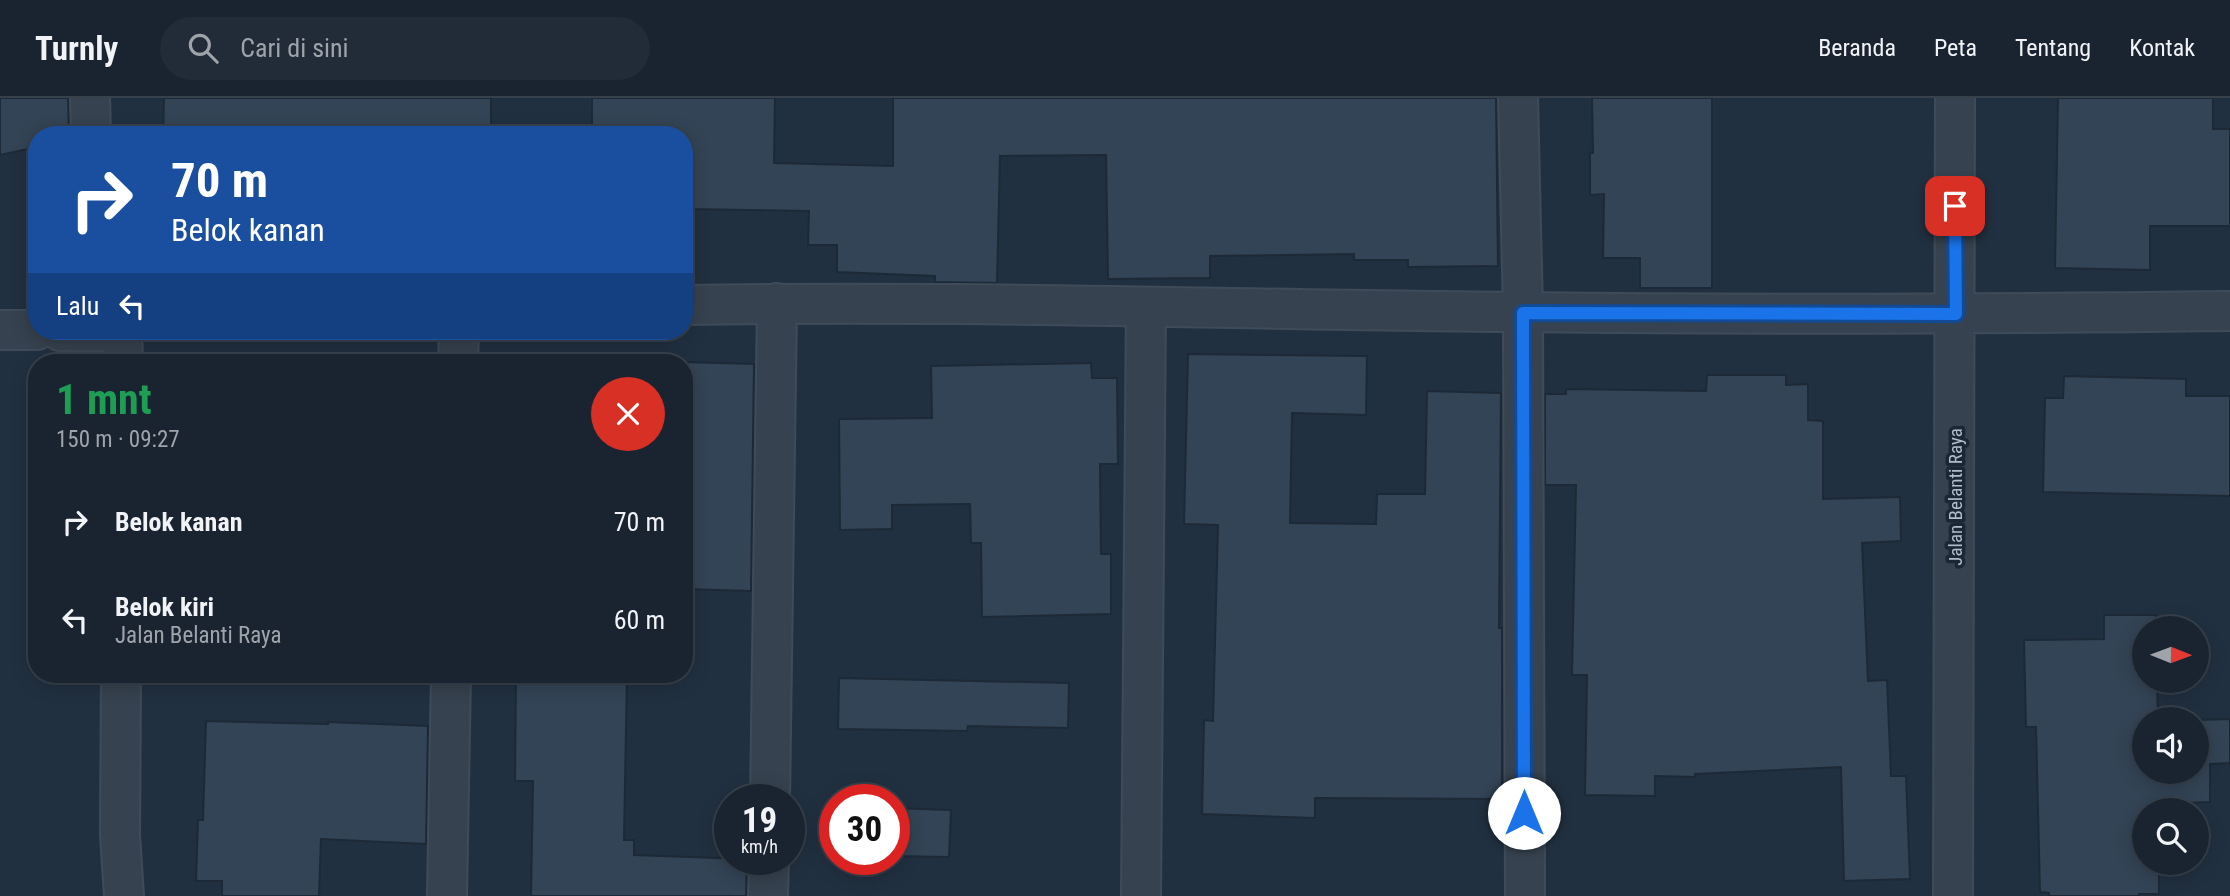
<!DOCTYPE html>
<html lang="id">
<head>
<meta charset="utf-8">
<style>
  :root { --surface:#192430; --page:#222c38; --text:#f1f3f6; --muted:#9fa4ab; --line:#37414c }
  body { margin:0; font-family:"Roboto Condensed",sans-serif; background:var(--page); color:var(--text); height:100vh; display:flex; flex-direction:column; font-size:26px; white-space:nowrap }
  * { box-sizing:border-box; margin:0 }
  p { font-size:23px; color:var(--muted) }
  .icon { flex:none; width:38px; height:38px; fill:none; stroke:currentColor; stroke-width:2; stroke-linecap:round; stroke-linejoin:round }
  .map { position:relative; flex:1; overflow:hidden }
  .sheet { position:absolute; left:28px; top:256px; width:665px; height:329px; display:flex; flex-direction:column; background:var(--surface); border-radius:28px; box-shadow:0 4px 18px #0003,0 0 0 2px var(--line) }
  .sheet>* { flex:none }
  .banner { position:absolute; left:28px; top:28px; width:665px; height:214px; border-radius:28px; box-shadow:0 4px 18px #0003,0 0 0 2px var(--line); background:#1a4fa0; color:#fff; overflow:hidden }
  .needle { width:46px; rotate:91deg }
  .tools { position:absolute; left:2132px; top:518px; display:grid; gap:14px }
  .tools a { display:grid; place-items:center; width:77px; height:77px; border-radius:50%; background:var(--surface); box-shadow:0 4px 18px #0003,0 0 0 2px var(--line); font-size:35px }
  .speed { position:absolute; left:714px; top:686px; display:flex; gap:14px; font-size:35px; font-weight:700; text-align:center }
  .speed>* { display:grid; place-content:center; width:91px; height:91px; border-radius:50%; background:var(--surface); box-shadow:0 4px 18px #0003,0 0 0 2px var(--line); line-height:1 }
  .speed small { font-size:18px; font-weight:400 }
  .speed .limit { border:10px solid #d22; background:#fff; color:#111 }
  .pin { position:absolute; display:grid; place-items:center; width:60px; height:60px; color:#fff; margin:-30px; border-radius:14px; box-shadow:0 4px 10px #0006 }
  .me { position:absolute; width:77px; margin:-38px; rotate:0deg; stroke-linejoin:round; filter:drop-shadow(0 0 5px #0008) }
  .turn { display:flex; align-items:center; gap:24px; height:147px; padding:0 28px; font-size:32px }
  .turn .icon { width:91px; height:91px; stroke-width:2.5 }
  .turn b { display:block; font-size:49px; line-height:60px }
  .then { display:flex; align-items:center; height:66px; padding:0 28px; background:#0003; gap:14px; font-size:26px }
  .round { display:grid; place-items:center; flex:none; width:74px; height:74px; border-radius:37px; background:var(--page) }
  .overview { display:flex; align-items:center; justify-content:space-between; height:119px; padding:0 28px }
  h1 { font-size:42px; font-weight:700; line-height:52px; color:#1e9e55 }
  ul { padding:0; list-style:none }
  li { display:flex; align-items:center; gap:21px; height:98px; padding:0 28px }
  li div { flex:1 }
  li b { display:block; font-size:26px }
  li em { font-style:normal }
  header { display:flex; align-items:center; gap:42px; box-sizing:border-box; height:98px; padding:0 35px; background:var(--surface); border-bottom:2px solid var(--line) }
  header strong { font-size:33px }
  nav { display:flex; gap:38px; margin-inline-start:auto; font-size:24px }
  .search { width:490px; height:63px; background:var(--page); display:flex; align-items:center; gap:18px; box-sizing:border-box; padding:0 24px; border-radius:38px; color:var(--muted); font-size:26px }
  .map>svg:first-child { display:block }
  .building { fill:#334456; stroke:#1d2936; stroke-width:2 }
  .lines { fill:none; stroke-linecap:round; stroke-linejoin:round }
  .street-casing { stroke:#3f4b58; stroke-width:42 }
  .street { stroke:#36424f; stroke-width:38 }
  .route-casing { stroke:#114b97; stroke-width:18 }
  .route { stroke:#1a73e8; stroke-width:12 }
  .labels { text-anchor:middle; stroke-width:7; stroke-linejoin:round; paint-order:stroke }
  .street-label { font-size:19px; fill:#b1bdcb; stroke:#1b2734 }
</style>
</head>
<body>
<header>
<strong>Turnly</strong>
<div class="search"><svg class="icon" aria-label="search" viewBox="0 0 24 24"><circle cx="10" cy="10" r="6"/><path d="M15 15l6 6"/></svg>Cari di sini</div>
<nav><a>Beranda</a><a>Peta</a><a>Tentang</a><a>Kontak</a></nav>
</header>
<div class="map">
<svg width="2230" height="798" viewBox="0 0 2230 798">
  <rect width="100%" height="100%" fill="#213040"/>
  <!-- building -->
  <path class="building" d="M0,0H68L69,37H37V49L0,57Z
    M164,0H491V37H163Z
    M592,0H775L774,65L893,68V0H1496L1498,168L1408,169V162H1354V156L1210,158V180L1108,181L1106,57L1000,58L997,185L935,184V178L837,174V147H808L809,113L686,111L687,37H592Z
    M1592,0H1712V190H1640V160H1603L1604,96L1590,97V55H1593Z
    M2058,0H2213V31H2230V128H2150V172L2055,170Z
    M1188,256L1367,258L1366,317L1292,315L1290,425L1376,426L1377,396H1425L1427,293L1501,295L1499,530H1502V701L1315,700V720L1202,716L1204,622L1213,623L1218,427L1184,426Z
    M684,264L754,266L751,493L684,491Z
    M1091,265L1092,280H1117L1118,366H1100L1101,456H1111V516L982,519L981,445H971L970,406L892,407V431L840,432L839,321L932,320L931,268Z
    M1707,277H1786V287L1808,286V322L1823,323V401L1900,399L1901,443L1862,445L1868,583L1887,582L1891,678H1906L1910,781L1844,783L1841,669L1695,676V679L1655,678V698L1585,697L1587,577H1572L1576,387H1545V296H1566V291L1706,293Z
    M2064,278L2186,281V298H2230V398L2043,394L2045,300H2063Z
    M2104,517H2156V530H2144V583H2157L2158,621H2144V674H2196V622L2230,621V665L2210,666V704L2158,706V712H2144V765H2159V796H2139V798H2049V795L2040,794L2036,629H2026L2024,542L2104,541Z
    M516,576H627L624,742H634V757L747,761L746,798H531L533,683H515Z
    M839,580L1069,585L1068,630L968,628L967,633L838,631Z
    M206,623L328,626V624L428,628L426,746L321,741L319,798H222V783H196L198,722H203Z
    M894,710L951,712L949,759L894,758Z"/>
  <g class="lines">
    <!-- street casing -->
    <g class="street-casing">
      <path id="street" d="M90,0L91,37
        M1518,0L1523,214L1525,798
        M684,207C964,202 1244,212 1523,214C1759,217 1994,216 2230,213
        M0,232H37
        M60,233H105
        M122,233L123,264
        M458,264L459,233
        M121,576L120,737L124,798
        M770,702L777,205
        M447,798L451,576
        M768,798L769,761
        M1141,798L1146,209
        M1953,798L1955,0"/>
    </g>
    <!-- street -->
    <use href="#street" class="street"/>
  </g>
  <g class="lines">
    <!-- route casing -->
    <g class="route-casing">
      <path id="route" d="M1524,715L1523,215L1956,216L1955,108"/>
    </g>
    <!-- route -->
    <use href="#route" class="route"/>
  </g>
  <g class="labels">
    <!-- street labels -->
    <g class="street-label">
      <text transform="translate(1955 399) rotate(-90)" y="7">Jalan Belanti Raya</text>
    </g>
  </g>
</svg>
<div class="tools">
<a><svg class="needle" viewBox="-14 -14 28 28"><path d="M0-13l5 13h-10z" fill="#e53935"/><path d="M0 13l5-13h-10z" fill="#9fa4ab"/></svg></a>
<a><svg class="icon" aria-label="sound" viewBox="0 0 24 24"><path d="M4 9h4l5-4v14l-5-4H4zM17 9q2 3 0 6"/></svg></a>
<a><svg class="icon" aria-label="search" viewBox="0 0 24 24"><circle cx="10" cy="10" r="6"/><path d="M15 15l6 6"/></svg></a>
</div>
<div class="speed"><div>19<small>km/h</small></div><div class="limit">30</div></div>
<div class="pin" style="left:1955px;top:108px;background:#d93025"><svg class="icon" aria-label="arrive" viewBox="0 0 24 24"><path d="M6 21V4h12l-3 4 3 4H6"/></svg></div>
<svg class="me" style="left:1524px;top:715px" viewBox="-20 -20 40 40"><circle r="19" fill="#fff"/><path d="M0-13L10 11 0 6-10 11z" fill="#1a73e8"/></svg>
<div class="banner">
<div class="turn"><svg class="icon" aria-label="right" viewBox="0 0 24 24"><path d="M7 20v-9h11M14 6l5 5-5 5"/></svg><div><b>70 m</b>Belok kanan</div></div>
<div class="then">Lalu<svg class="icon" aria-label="left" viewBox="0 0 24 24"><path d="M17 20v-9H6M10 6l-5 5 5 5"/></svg></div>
</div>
<section class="sheet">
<div class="overview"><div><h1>1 mnt</h1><p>150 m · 09:27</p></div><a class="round" style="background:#d93025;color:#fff"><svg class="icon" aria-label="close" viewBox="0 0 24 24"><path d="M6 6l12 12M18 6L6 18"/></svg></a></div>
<ul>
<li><svg class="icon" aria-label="right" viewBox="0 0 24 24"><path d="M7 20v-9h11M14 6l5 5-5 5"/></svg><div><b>Belok kanan</b></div><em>70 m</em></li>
<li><svg class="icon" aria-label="left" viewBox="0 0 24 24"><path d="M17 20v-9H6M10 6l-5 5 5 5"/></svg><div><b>Belok kiri</b><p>Jalan Belanti Raya</p></div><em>60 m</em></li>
</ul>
</section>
</div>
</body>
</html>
